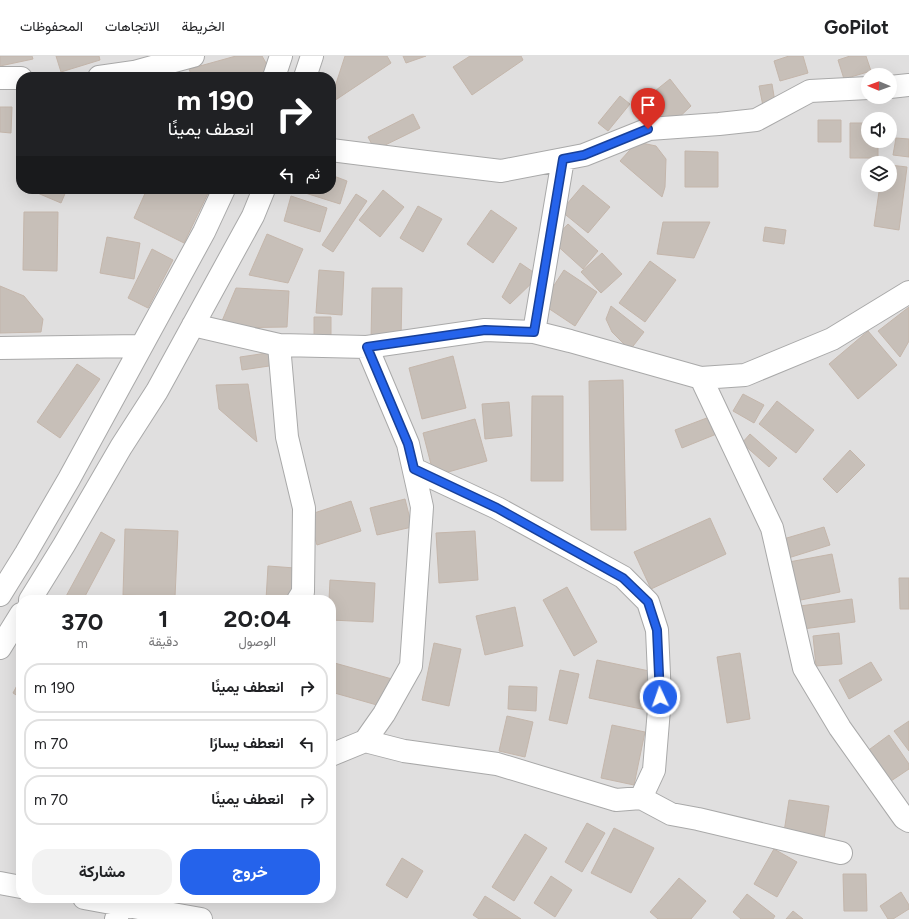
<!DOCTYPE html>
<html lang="ar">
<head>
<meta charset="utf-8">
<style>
  :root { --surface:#fff; --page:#f2f2f2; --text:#202124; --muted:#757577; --line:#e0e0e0; --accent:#2563eb }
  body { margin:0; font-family:Figtree,Vazirmatn,sans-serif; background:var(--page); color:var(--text); direction:rtl; height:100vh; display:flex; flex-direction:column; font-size:15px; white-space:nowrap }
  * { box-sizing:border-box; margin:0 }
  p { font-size:13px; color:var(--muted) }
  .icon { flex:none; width:22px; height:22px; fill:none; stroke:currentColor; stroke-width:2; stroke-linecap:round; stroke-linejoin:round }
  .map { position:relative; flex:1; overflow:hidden; direction:ltr }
  .sheet { position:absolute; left:16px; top:539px; width:320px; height:308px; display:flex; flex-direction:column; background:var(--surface); border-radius:16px; box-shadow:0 4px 16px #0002; direction:rtl }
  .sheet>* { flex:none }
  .guide { position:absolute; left:16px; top:16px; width:320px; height:122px; border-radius:16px; box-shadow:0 4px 16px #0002; direction:rtl; background:#202124; color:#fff; overflow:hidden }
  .needle { width:26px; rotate:271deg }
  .tools { position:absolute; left:861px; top:12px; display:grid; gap:8px }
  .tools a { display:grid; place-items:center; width:36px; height:36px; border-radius:50%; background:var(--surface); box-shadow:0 4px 16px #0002; font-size:20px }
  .pin { position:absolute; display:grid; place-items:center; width:34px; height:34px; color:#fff; margin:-41px -17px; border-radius:50% 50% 50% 0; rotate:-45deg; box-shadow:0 0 4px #0007 }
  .pin .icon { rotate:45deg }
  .me { position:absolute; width:44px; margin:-22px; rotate:357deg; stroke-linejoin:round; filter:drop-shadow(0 0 3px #0008) }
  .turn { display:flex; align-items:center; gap:14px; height:84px; padding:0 16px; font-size:18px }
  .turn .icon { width:52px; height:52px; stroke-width:2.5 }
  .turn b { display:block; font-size:28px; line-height:34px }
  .then { display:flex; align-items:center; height:38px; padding:0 16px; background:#0003; gap:8px; font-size:15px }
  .eta { display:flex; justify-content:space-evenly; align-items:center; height:68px; text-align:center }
  .eta b { font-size:24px; font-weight:700; line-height:28px }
  .cta { display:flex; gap:8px; margin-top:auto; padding:8px 16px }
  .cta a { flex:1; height:46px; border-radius:16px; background:var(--accent); color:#fff; font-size:16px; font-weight:700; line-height:46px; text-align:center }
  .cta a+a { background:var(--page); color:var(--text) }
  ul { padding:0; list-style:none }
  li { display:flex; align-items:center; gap:12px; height:50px; margin:0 8px 6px; padding:0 8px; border:2px solid var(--line); border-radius:16px }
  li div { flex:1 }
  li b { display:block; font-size:15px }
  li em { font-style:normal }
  header { display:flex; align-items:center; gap:24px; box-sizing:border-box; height:56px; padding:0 20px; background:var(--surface); border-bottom:1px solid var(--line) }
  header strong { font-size:19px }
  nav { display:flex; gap:22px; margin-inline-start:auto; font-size:14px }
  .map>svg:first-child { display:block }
  .residential { fill:#e0dfdf; fill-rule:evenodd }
  .building { fill:#c7bfb8; stroke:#c4b6ab }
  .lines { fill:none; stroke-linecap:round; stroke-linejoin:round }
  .minor-casing { stroke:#a9a9a9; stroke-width:24 }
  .minor { stroke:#fff; stroke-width:22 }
  .route-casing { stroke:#184099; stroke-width:10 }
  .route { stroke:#2563eb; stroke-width:7 }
</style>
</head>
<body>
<header>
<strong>GoPilot</strong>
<nav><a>الخريطة</a><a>الاتجاهات</a><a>المحفوظات</a></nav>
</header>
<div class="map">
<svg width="909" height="863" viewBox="0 0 909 863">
  <rect width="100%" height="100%" fill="#f2efe9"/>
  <!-- residential -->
  <path class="residential" d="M0,0H909V863H0ZM868,19H890V41H868ZM21,21H331V133H21ZM868,63H890V85H868ZM868,107H890V129H868ZM21,544H331V842H21Z"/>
  <!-- building -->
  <path class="building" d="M0,0H32L33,3L0,10Z
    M56,0H99L100,4L61,16Z
    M236,0H262L270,14L266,21H192L189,13Z
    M345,0H387L391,7L331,47V43Z
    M403,0H426L406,7Z
    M470,0H521L523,4L472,39L453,11Z
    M789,0H803L808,17L780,25L774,5Z
    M850,0H866L871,15L844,23L838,4Z
    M670,23L691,50L672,68L642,60L635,51Z
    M772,28L776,52L764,55L759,30Z
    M620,40L630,48L608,75L598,67Z
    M0,51H12L11,77L0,76Z
    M413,58L420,72L375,94L368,81Z
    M818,64H841V86H818Z
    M850,67H868V85H878V102H850Z
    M896,82L909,83V101L893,99Z
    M637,86L656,90L666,103L665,131L662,141L620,105Z
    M685,95L718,96V131H685Z
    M890,109L907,111L899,174L874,170L880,129H890Z
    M331,119L347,125L340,148L299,135V133H331Z
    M583,129L610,151L588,177L561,155Z
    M28,133H67L61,147Z
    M147,133H210L184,187L134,162Z
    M383,134L404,151L380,181L359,164Z
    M356,138L367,145L333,196L322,189Z
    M291,140L327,152L320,176L284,165Z
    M418,150L442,163L423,196L400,182Z
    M491,154L517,172L493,207L467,188Z
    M24,156H58L57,215L23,214Z
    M663,166H710L694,202L657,198Z
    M568,168L598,195L583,213L552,185Z
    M765,171L786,174L784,188L763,185Z
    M267,178L303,193L288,227L249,219Z
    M107,181L140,187L134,223L100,217Z
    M152,193L173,204L148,252L128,242Z
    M602,197L622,218L601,237L581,216Z
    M650,205L676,224L645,266L619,247Z
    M520,207L539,220L510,248L502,241Z
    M319,214L344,216L342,259L316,257Z
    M564,214L597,236L575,270L542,248Z
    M0,230L24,240L43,263L41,276L0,277Z
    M236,232L289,235L287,271L219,272Z
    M372,232H402L401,284H371Z
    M611,250L644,276L630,294L612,276L606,263Z
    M909,251V285L900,301L878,275Z
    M314,261H331V285H314Z
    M868,275L897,309L858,343L829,308Z
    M274,296L276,309L242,314L240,301Z
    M453,300L466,352L422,363L409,312Z
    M77,308L100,323L60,382L37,366Z
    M623,324L626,474H591L589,325Z
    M248,328L257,386L219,353L216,329Z
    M743,338L764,349L754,367L733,355Z
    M532,340H563V425H531Z
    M777,345L814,374L796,397L759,368Z
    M509,346L512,380L485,383L482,348Z
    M712,360L719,377L682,392L675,374Z
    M475,363L487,405L434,420L423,377Z
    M750,378L777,402L769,411L742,387Z
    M850,394L865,409L837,437L823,423Z
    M405,443L412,471L377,479L370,452Z
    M351,445L361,475L317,489L308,459Z
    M710,462L726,498L651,533L634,496Z
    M824,471L830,489L785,503L780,484Z
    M125,473L178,475L175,541L123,539Z
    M475,475L478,524L439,527L436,477Z
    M101,476L115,484L83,544H64Z
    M832,498L840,536L796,545L789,506Z
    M268,510L295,512L292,544H266Z
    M899,522H909V553H900Z
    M330,524L375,527L373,566L331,564V544H329Z
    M567,531L597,586L574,600L543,544Z
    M852,543L855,566L803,573L800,550Z
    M515,551L523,590L485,599L476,560Z
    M839,577L842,608L816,610L813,580Z
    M434,587L461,593L449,650L422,644Z
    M740,597L750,663L727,667L717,601Z
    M597,604L654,616L646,654L589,642Z
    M331,606L392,623L384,651L331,636Z
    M871,606L882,624L849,643L839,624Z
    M560,614L579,618L567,668L549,664Z
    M21,622V642L13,637Z
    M509,630L537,631L536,655L508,653Z
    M507,660L533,666L525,701L499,695Z
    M909,665V695L894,675Z
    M612,669L645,676L634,729L601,722Z
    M889,679L909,708V713L888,727L866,696Z
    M789,744L829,750L824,783L784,776Z
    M587,767L605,777L582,816L565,806Z
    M614,772L654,792L631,837L591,817Z
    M525,778L547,792L514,845L492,831Z
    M774,793L797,806L777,841L754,828Z
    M402,802L423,815L407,842L386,829Z
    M843,818H866L867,855H844Z
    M551,820L572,834L555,861L534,847Z
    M679,822L706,845L691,863H658L650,856Z
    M901,836L909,849V853L893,863H888L880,850Z
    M747,838L775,860L773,863H741L733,856Z
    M485,840L521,863H479L473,859Z
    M793,855L803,863H786Z"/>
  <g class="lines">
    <!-- minor casing -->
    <g class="minor-casing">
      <path id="minor" d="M99,21L134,16L193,0
        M274,21L281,0
        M305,21L312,0
        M0,22H21
        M890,31L909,29
        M331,94L426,106L501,115L584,99L649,73L719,68L756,64L810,35L868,32
        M193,269L279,289L367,291L485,274L534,276L570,285L701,322L745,319L832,283L909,236
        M534,276L563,103
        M279,289L287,381L304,452L303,536L298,544
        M0,292L141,290
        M701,322L772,472L804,612L840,672L904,762L909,765
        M0,539L26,497L69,423L204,176L224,133
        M30,544L64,489L121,391L157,335L253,160L264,133
        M0,592L21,558
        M365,685L404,695L497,708L616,744L641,742L654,714L660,641L657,574L648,546L623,521L497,452L414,413
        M331,699L365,685L384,658L411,610L422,451L408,388L367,291
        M641,742L671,758L698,763L841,797
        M0,827L21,831
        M84,842L122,849L133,842
        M116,863L122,849L201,863"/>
    </g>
    <!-- minor -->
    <use href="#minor" class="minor"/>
  </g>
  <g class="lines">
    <!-- route casing -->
    <g class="route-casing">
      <path id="route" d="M648,73L584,99L563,103L534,276L485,274L367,291L408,388L414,413L497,452L623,522L648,546L657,574L660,641"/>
    </g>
    <!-- route -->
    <use href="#route" class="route"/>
  </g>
</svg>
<div class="tools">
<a><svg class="needle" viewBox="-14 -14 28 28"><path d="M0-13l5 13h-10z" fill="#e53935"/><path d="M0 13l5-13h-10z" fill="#757577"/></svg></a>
<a><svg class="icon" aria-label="sound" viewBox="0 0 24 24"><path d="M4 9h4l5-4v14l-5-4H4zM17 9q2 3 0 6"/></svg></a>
<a><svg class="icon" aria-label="layers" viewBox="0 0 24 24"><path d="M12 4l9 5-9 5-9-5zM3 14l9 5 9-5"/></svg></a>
</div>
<div class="pin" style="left:648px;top:73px;background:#d93025"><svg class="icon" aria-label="arrive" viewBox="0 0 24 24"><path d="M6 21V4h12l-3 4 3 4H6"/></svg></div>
<svg class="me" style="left:660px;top:641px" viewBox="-20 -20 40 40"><circle r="17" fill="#2563eb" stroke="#fff" stroke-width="3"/><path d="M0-11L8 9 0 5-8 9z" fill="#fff"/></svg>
<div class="guide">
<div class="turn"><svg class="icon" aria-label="right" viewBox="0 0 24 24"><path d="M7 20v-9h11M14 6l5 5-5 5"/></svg><div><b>190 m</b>انعطف يمينًا</div></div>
<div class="then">ثم<svg class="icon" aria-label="left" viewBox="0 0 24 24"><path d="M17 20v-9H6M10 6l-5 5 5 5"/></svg></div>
</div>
<section class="sheet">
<div class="eta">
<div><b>20:04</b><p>الوصول</p></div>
<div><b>1</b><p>دقيقة</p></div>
<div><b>370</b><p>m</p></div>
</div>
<ul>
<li><svg class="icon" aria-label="right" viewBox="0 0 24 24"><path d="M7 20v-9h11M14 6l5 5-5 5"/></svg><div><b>انعطف يمينًا</b></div><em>190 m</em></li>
<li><svg class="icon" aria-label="left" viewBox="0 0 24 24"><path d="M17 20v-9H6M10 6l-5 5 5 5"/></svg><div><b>انعطف يسارًا</b></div><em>70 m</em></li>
<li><svg class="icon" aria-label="right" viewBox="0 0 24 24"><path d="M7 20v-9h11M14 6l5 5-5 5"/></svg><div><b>انعطف يمينًا</b></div><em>70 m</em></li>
</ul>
<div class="cta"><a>خروج</a><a>مشاركة</a></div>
</section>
</div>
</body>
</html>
